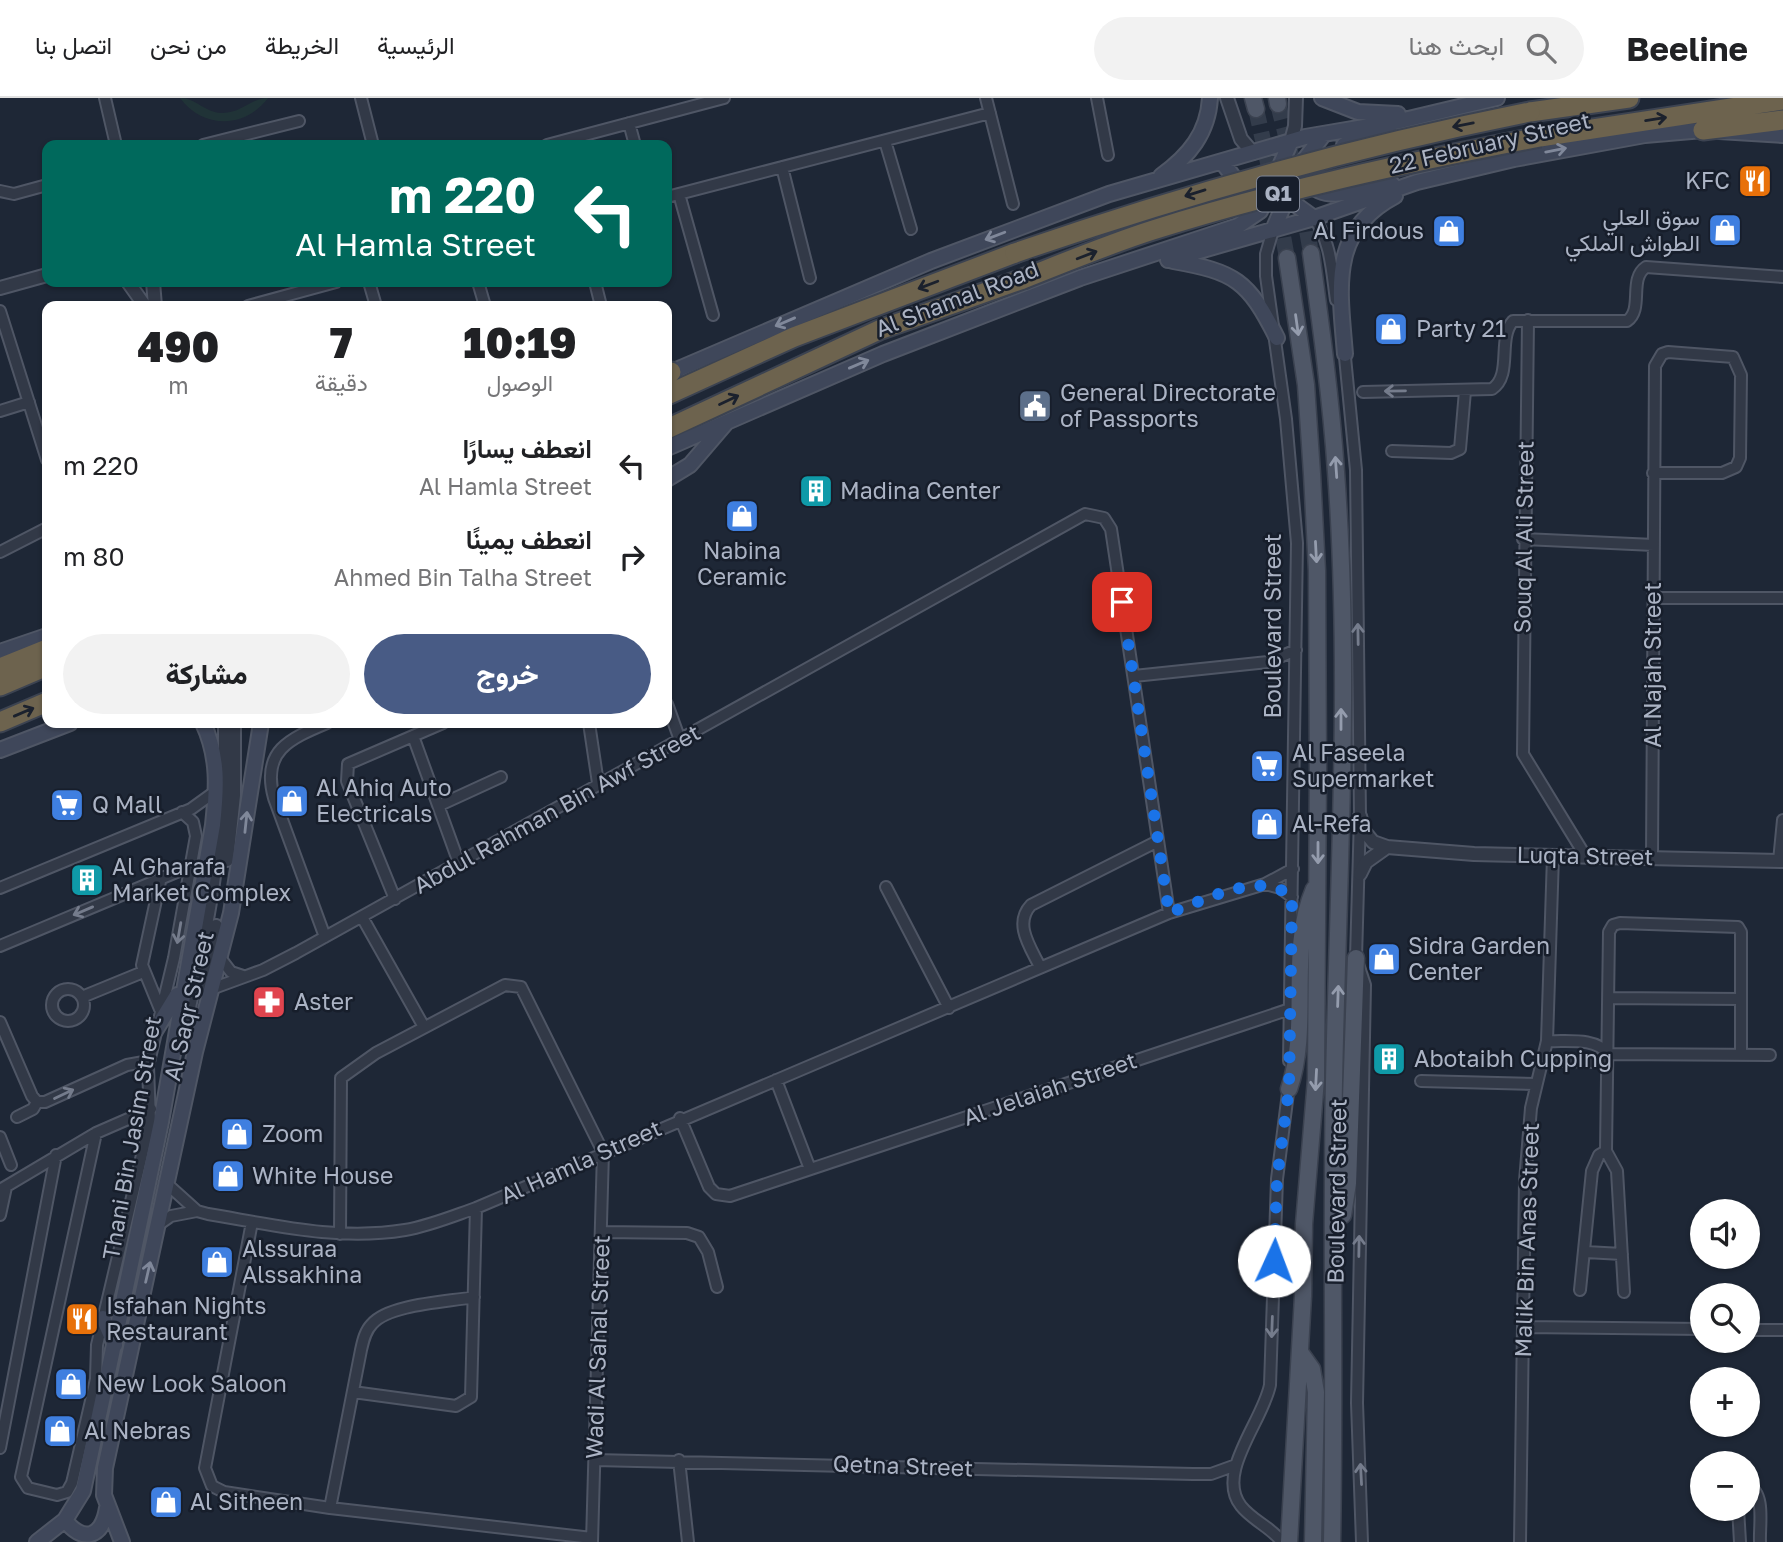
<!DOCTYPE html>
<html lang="ar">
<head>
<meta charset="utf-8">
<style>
  :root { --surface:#fff; --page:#f2f2f2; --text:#202124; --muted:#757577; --line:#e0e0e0; --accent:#485b85 }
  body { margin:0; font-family:"Golos Text",Vazirmatn,sans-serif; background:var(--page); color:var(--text); direction:rtl; height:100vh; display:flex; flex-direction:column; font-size:26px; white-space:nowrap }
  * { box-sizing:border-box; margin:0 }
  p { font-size:23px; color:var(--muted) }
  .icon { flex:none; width:38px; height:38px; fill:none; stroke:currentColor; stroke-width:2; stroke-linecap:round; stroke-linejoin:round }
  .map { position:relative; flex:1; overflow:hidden; direction:ltr }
  .drawer { position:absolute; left:42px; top:203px; width:630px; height:427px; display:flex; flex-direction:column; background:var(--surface); border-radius:14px; box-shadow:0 2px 5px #0004; direction:rtl }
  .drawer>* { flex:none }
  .hud { position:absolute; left:42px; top:42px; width:630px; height:147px; border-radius:14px; box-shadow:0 2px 5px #0004; direction:rtl; background:#00695c; color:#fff; overflow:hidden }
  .controls { position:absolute; left:1690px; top:1101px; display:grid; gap:14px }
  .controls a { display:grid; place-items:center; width:70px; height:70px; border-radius:50%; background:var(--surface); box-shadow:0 2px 5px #0004; font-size:35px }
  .pin { position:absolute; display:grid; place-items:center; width:60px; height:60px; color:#fff; margin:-30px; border-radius:14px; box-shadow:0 4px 10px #0006 }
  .me { position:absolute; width:77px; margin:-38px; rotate:2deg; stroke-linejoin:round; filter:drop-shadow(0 0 5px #0008) }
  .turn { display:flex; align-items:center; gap:24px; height:147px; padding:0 21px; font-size:32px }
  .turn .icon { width:91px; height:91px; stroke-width:2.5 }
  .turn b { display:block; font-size:49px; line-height:60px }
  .eta { display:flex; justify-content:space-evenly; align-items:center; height:119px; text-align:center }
  .eta b { font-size:42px; font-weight:800; line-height:49px }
  .action { display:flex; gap:14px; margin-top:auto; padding:14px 21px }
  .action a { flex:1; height:80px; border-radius:42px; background:var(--accent); color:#fff; font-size:28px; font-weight:800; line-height:80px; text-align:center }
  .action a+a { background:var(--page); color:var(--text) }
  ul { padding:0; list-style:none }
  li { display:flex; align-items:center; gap:21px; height:91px; padding:0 21px }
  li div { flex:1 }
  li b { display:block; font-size:26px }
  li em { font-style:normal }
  header { display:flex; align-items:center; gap:42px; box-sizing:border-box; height:98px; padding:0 35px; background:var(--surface); border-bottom:2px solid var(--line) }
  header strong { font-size:33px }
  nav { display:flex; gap:38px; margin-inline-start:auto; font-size:24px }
  .search { width:490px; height:63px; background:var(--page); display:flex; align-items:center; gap:18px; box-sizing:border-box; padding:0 24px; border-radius:38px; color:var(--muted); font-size:26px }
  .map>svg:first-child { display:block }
  .green { fill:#203337 }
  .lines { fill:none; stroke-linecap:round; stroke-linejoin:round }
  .primary-tunnel { stroke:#333c4b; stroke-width:16; stroke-dasharray:16 8; stroke-linecap:butt }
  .minor-casing { stroke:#4f5665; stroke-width:14 }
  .tertiary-casing { stroke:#4f5665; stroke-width:16 }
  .secondary-casing { stroke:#4f5665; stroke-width:18 }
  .primary-casing { stroke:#3b4250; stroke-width:19 }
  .motorway-casing { stroke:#3c4351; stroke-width:23 }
  .minor { stroke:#323947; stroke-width:10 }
  .tertiary { stroke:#323947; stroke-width:12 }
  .secondary { stroke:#3f475a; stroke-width:14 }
  .primary { stroke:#4f5767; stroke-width:16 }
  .motorway { stroke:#6d634e; stroke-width:19 }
  .motorway-bridge-casing { stroke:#3c4351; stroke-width:23; stroke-linecap:butt }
  .motorway-bridge { stroke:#6d634e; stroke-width:19 }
  .oneway { stroke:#1b212d }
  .oneway2 { stroke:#80889a }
  .oneway3 { stroke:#949cad }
  .oneway4 { stroke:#757c8c }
  .route { stroke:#1a73e8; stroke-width:12; stroke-dasharray:0 21.6 }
  .labels { text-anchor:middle; stroke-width:5; stroke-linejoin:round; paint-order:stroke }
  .shield { fill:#171e2b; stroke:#7f8696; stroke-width:2 }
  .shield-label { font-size:21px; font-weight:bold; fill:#abb3c4 }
  .street-label { font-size:23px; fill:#abb3c4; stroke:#171e2b }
  .poi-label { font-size:23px; fill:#abb3c4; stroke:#171e2b; text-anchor:start }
</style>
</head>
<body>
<header>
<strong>Beeline</strong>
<div class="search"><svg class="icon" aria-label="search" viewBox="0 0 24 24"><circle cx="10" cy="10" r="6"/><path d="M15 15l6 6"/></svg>ابحث هنا</div>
<nav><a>الرئيسية</a><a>الخريطة</a><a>من نحن</a><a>اتصل بنا</a></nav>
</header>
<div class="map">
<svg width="1783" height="1444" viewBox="0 0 1783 1444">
  <rect width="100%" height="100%" fill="#1e2736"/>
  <!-- green -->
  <path class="green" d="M180,0C196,0 204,14 221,15C241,16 251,0 268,0C245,31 203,31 180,0Z"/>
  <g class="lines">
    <!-- primary-tunnel -->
    <path class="primary-tunnel" d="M1278,6L1297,81
      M1256,11L1273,87
      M1303,110L1311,155
      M1279,116L1287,160"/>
    <!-- minor casing -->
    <g class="minor-casing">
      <path id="minor" d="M105,0L116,47
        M361,0L373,47
        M986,0L1013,106
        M1097,0L1108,57
        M629,25L635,47
        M885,43L911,131
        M203,47L299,23
        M547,47L724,0
        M782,69L810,180
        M0,93L14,96L47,87
        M679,96L713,217
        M667,99L990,15
        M1314,120C1331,143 1332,175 1336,202
        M1273,132L1266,156V178L1286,321L1297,445L1289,963
        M369,184L376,208
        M478,184L485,208
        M595,184L601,208
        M248,208L336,184
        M0,213L47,362
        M1528,222L1523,656L1586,759
        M1344,249L1356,372L1360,718L1356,860L1365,887L1357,1305L1362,1444
        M1363,294L1492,291C1513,277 1497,241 1513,223H1627C1644,211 1628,181 1646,169L1783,179
        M0,313L29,304
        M1392,353L1451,355L1460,351L1465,293
        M1523,441L1654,447
        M0,454L47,430
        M1654,500H1783
        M1134,578L1268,564L1296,552
        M667,606L680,642
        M589,625L598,685
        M413,638L459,765
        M440,707L501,679
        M1652,760L1655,268L1662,256L1668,254L1733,259L1741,277L1740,360L1736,369L1722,375H1653
        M1779,763L1783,722
        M1265,786L1280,790L1292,799
        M886,789L949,910
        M0,790L191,711L216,693
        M395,801L347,683L348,666L443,625
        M362,819L424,929
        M325,839L274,700C261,653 289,641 327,625
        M0,848L191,768
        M221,861L231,874L243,878
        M1040,869C1031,850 1013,826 1031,807L1158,743
        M214,890L263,872L296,855L1085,416L1104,420L1111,431L1169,815
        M52 907a16 16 0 1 1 32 0a16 16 0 1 1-32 0Z
        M82,899L143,874
        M1608,900L1741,901
        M160,911L142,867L161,779
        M0,924L32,998L37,1004H45L127,967L149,963
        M1547,943C1567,944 1595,939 1608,956
        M1544,962L1594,964L1608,956L1770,957
        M776,982L810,1071
        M1421,983L1535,986
        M17,1019L33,1011L37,1004
        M680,1020L709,1089L716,1096L730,1098L1290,911
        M96,1035L21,1379L28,1390L57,1397L67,1394L72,1385L96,1281L97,1247L150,1023L148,968L174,860L196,738L193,724L182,714
        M0,1039L11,1067
        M167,1086L197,1113L208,1116C274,1127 338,1143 405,1132C429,1128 453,1118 476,1110L1169,815L1265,786L1293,771
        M0,1092L96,1035L151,1011
        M0,1117L6,1089
        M252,1124L205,1370L212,1388L224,1394L330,1410L592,1440
        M158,1127L171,1118L197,1113
        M602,1134L687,1135L699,1139L708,1154L717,1189
        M340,1136L341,980L376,955L505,887L521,889L603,1054L592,1444
        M1586,1154L1622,1156
        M1580,1192L1592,1073L1599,1057L1606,1053
        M1624,1194L1617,1073L1606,1053L1609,834L1613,827L1620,825L1738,829L1741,834V956
        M1523,1229L1703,1231
        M1748,1232H1783
        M353,1294L456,1308L471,1299L476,1110
        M0,1350L56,1057
        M595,1362L1193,1376H1211L1236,1367
        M679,1362L688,1444
        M1748,1388C1766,1395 1759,1428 1760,1444
        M330,1410L361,1252C363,1243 365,1233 372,1226C389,1206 448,1204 474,1199
        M1738,1410L1740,1444
        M1282,1444C1271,1429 1253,1423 1241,1408C1215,1375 1263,1323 1270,1287L1277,1081L1289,987
        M1520,1444L1525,1083L1531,1010L1547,943L1553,758"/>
    </g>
    <!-- tertiary casing -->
    <g class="tertiary-casing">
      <path id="tertiary" d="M1227,0L1241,41L1253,55
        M1291,43L1295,28L1296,0
        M128,184L145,208
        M153,184L155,208
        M0,190L47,177
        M1360,718L1364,733L1373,744L1387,749L1474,756L1783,763
        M227,762L234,697V625
        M1360,776L1366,764L1387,749
        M205,893L216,828
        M180,949C206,837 226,740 225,625"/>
    </g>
    <!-- secondary casing -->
    <g class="secondary-casing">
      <path id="secondary" d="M1322,0L1358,14L1398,16
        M1344,47L1390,29
        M1222,64L1242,90L1243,113
        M1161,78C1189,58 1208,35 1210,0
        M1309,84C1325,108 1368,88 1392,86
        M1281,96L1314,120
        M1273,132L1302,65L1324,36
        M1168,162L1314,120L1417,84L1514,61L1645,37L1703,32L1783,37
        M1173,163C1235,174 1248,182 1277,240
        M1345,256C1340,192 1328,133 1395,98
        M667,276L931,163L1109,96L1305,39L1400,23L1497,0
        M667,350L883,256L1080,180L1238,128L1260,113L1291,43
        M667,381L690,367L726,325
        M0,554L47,538
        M0,652L70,625
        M155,933L177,897
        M103,1220L115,1247
        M65,1422C81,1444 102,1442 107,1410
        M37,1444L65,1422L83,1393L161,1024L213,727C217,690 219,659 203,625
        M122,1444L104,1397L105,1370L195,954L231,815L261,625"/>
    </g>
    <!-- primary casing -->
    <g class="primary-casing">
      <path id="primary" d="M1253,0L1256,11
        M1277,0L1278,6
        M1311,155C1321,228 1331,301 1336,374C1351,577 1338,781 1334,984C1331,1137 1335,1291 1332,1444
        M1287,160L1306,287L1312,376L1317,473L1318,671L1316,981L1304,1126L1303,1198L1289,1444
        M1289,991C1311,927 1287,854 1314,791
        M1343,1117L1348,1085L1356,860
        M1300,1254L1312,1271L1316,1294L1313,1444"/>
    </g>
    <!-- motorway casing -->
    <g class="motorway-casing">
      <path id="motorway" d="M1530,14L1629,0
        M1703,32L1783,22
        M1540,39L1783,2
        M667,278L671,274
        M667,297L794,239L1015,155
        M667,331L879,232L1023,181
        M0,570L47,551
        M0,588L47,568
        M0,624L47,604"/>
    </g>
    <!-- minor -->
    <use href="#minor" class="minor"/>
    <!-- tertiary -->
    <use href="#tertiary" class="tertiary"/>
    <!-- secondary -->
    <use href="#secondary" class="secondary"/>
    <!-- primary -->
    <use href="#primary" class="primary"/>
    <!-- motorway -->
    <use href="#motorway" class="motorway"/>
    <!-- motorway-bridge casing -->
    <g class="motorway-bridge-casing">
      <path id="motorway-bridge" d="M1015,155C1185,96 1354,49 1530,14
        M1023,181C1066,164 1109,146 1153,132C1280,92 1409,64 1540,39"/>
    </g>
    <!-- motorway-bridge -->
    <use href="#motorway-bridge" class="motorway-bridge"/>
  </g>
  <!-- one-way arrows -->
  <defs><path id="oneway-shaft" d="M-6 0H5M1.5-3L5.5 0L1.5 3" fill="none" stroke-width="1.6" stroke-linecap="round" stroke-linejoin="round" transform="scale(1.75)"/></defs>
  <g class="oneway">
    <use href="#oneway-shaft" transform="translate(1656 21) rotate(-9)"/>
    <use href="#oneway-shaft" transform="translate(1463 27) rotate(169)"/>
    <use href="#oneway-shaft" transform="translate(1195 95) rotate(163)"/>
    <use href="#oneway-shaft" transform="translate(1087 157) rotate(-21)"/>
    <use href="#oneway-shaft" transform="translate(928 187) rotate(159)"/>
    <use href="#oneway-shaft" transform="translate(729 302) rotate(-25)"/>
    <use href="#oneway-shaft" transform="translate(24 614) rotate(-23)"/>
  </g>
  <g class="oneway2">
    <use href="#oneway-shaft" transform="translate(1556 52) rotate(-11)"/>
    <use href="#oneway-shaft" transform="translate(995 138) rotate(159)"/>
    <use href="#oneway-shaft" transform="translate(785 224) rotate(157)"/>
    <use href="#oneway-shaft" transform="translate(859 266) rotate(-23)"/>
    <use href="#oneway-shaft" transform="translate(246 724) rotate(-84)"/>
    <use href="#oneway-shaft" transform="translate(148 1174) rotate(-77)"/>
  </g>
  <g class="oneway3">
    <use href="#oneway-shaft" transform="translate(1297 227) rotate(82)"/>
    <use href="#oneway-shaft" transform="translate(1336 369) rotate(-94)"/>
    <use href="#oneway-shaft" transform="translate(1316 454) rotate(87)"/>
    <use href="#oneway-shaft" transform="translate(1341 621) rotate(-90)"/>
    <use href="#oneway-shaft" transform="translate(1318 755) rotate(90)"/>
    <use href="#oneway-shaft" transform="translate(1338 898) rotate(-88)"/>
    <use href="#oneway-shaft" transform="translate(1316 982) rotate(93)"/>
  </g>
  <g class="oneway4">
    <use href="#oneway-shaft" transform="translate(1395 293) rotate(179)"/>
    <use href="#oneway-shaft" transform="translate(1358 536) rotate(-91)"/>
    <use href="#oneway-shaft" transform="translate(83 813) rotate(157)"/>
    <use href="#oneway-shaft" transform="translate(179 835) rotate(100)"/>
    <use href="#oneway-shaft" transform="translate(64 996) rotate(-25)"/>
    <use href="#oneway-shaft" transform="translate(1359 1148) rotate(-89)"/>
    <use href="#oneway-shaft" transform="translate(1272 1229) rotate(92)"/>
    <use href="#oneway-shaft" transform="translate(1361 1376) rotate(-93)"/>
  </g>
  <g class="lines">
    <!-- route -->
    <path class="route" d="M1122,504L1169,815C1204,803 1260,771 1292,799L1289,990L1277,1081L1274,1163"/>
  </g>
  <!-- icons -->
  <defs>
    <g id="restaurant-square" transform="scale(1.75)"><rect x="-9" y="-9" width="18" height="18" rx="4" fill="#e8710a" stroke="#171e2b"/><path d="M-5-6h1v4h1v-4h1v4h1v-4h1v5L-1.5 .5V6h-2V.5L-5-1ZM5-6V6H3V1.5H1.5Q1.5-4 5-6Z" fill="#fff"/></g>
    <g id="shop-square" transform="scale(1.75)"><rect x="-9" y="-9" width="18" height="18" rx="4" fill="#3f7fe0" stroke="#171e2b"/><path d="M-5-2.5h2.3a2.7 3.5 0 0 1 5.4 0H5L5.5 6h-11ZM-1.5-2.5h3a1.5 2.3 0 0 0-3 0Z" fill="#fff"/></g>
    <g id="civic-square" transform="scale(1.75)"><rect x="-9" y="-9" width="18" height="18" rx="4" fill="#5c6f8a" stroke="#171e2b"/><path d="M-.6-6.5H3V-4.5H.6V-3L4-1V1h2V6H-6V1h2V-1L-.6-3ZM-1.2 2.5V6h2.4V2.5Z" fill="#fff"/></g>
    <g id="building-square" transform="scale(1.75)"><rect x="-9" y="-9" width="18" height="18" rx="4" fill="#0f9aa8" stroke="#171e2b"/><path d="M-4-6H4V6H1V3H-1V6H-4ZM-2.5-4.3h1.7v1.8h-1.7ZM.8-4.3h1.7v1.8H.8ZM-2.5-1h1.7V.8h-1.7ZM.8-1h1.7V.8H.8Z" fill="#fff"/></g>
    <g id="supermarket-square" transform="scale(1.75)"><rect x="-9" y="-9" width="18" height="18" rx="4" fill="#3f7fe0" stroke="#171e2b"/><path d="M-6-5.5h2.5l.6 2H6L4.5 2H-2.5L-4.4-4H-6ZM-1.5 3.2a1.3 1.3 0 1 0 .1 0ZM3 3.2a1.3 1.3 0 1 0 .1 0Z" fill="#fff"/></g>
    <g id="pharmacy-square" transform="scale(1.75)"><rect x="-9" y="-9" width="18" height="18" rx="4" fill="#e0444e" stroke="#171e2b"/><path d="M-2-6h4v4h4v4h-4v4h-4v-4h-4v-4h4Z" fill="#fff"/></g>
  </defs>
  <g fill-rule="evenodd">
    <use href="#restaurant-square" x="1755" y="83"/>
    <use href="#shop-square" x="1725" y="132"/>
    <use href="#shop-square" x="1449" y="133"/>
    <use href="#shop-square" x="1391" y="231"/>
    <use href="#civic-square" x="1035" y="308"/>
    <use href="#building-square" x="816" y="393"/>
    <use href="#shop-square" x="742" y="418"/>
    <use href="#supermarket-square" x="1267" y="668"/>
    <use href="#shop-square" x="292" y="703"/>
    <use href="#supermarket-square" x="67" y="707"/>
    <use href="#shop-square" x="1267" y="726"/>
    <use href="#building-square" x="87" y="782"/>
    <use href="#shop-square" x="1384" y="861"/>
    <use href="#pharmacy-square" x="269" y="904"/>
    <use href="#building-square" x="1389" y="961"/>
    <use href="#shop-square" x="237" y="1036"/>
    <use href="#shop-square" x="228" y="1078"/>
    <use href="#shop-square" x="217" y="1164"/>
    <use href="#restaurant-square" x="82" y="1221"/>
    <use href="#shop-square" x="71" y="1286"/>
    <use href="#shop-square" x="60" y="1333"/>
    <use href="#shop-square" x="166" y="1404"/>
  </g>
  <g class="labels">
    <!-- shield labels -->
    <rect class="shield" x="1257" y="78.5" width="42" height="35" rx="5"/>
    <g class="shield-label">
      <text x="1278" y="103">Q1</text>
    </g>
    <!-- street labels -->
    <g class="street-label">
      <text transform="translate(1490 45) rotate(-13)" y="8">22 February Street</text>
      <text transform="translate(957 201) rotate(-21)" y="8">Al Shamal Road</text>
      <text transform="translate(1524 439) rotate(-89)" y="8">Souq Al Ali Street</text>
      <text transform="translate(1273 528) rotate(-90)" y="8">Boulevard Street</text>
      <text transform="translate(1653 567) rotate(-90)" y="8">Al Najah Street</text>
      <text transform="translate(557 711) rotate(-29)" y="8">Abdul Rahman Bin Awf Street</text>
      <text transform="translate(1585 758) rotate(1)" y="8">Luqta Street</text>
      <text transform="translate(189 908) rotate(-77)" y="8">Al Saqr Street</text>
      <text transform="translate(1050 991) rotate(-19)" y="8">Al Jelaiah Street</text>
      <text transform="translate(132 1040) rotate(-80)" y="8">Thani Bin Jasim Street</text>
      <text transform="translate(581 1064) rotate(-24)" y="8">Al Hamla Street</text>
      <text transform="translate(1337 1093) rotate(-89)" y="8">Boulevard Street</text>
      <text transform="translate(1527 1142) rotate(-88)" y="8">Malik Bin Anas Street</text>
      <text transform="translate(598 1249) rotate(-88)" y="8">Wadi Al Sahal Street</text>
      <text transform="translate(903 1368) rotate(2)" y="8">Qetna Street</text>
    </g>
    <!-- poi labels -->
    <g class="poi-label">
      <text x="1730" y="91" text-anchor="end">KFC</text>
      <text x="1700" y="127" text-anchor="end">سوق العلي<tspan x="1700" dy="26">الطواش الملكي</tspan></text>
      <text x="1424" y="141" text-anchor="end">Al Firdous</text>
      <text x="1416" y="239">Party 21</text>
      <text x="1060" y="303">General Directorate<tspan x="1060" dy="26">of Passports</tspan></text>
      <text x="840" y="401">Madina Center</text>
      <text x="742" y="461" text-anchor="middle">Nabina<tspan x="742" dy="26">Ceramic</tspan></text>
      <text x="1292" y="663">Al Faseela<tspan x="1292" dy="26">Supermarket</tspan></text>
      <text x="316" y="698">Al Ahiq Auto<tspan x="316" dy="26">Electricals</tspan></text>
      <text x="92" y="715">Q Mall</text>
      <text x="1292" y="734">Al-Refa</text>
      <text x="112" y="777">Al Gharafa<tspan x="112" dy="26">Market Complex</tspan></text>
      <text x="1408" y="856">Sidra Garden<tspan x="1408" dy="26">Center</tspan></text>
      <text x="294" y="912">Aster</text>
      <text x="1414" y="969">Abotaibh Cupping</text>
      <text x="262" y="1044">Zoom</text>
      <text x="252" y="1086">White House</text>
      <text x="242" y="1159">Alssuraa<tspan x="242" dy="26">Alssakhina</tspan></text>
      <text x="106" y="1216">Isfahan Nights<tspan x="106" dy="26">Restaurant</tspan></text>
      <text x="96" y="1294">New Look Saloon</text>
      <text x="84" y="1341">Al Nebras</text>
      <text x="190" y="1412">Al Sitheen</text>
    </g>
  </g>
</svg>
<div class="controls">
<a><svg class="icon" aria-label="sound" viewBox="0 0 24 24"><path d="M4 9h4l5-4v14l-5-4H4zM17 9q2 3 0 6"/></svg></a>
<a><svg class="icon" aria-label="search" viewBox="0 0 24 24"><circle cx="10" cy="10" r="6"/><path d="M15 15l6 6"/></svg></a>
<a>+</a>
<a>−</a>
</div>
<div class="pin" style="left:1122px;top:504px;background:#d93025"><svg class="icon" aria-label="arrive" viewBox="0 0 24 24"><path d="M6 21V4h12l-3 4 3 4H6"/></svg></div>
<svg class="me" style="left:1274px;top:1163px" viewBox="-20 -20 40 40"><circle r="19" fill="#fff"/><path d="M0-13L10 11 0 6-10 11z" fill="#1a73e8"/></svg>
<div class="hud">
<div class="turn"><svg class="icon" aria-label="left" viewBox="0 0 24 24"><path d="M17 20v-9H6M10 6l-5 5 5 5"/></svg><div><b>220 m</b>Al Hamla Street</div></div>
</div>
<section class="drawer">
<div class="eta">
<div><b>10:19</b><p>الوصول</p></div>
<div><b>7</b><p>دقيقة</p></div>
<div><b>490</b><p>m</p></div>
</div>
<ul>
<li><svg class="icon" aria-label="left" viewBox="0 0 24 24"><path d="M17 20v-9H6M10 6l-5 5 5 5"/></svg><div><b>انعطف يسارًا</b><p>Al Hamla Street</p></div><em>220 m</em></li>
<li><svg class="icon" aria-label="right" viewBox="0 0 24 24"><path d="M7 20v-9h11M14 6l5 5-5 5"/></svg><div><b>انعطف يمينًا</b><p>Ahmed Bin Talha Street</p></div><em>80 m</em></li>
</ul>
<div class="action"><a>خروج</a><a>مشاركة</a></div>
</section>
</div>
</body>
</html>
